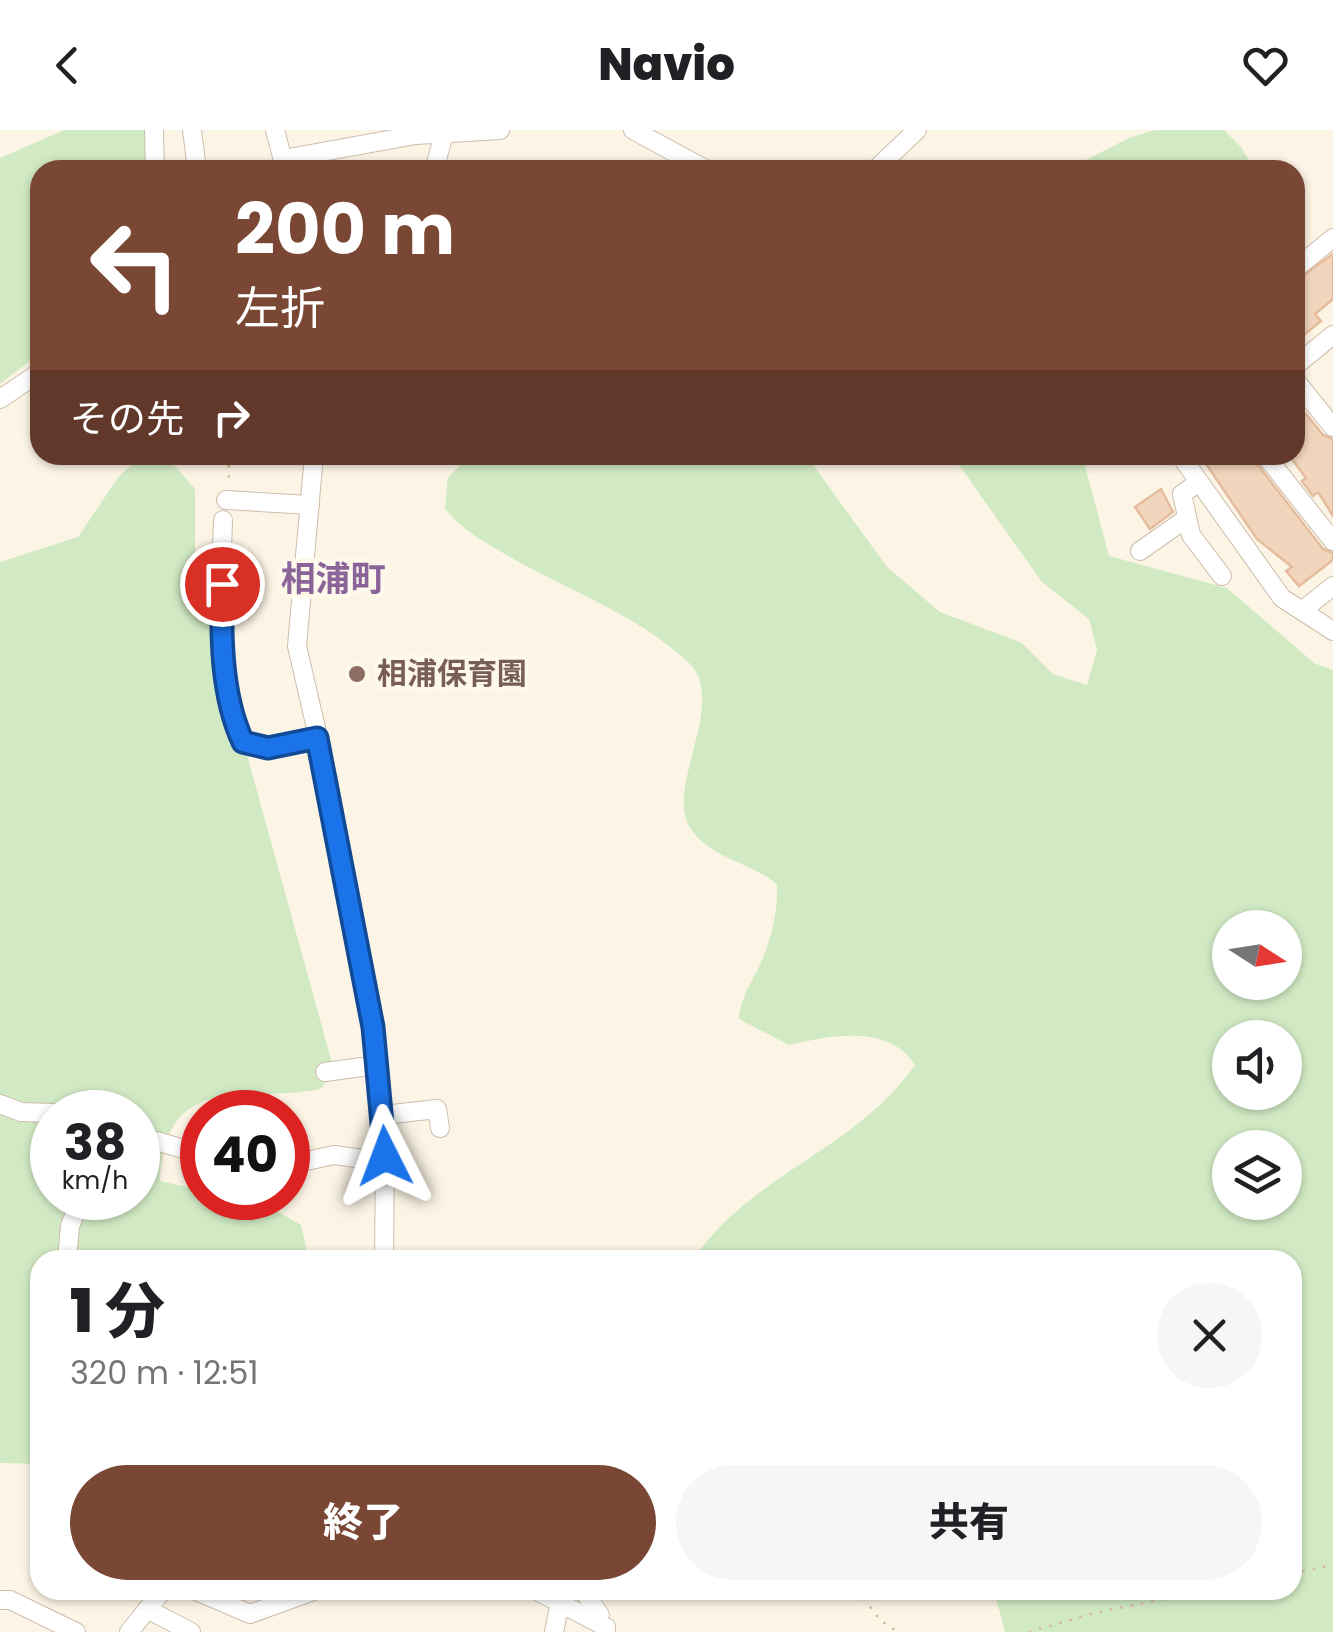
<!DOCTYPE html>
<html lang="ja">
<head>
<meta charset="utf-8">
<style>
  :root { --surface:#fff; --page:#f6f6f6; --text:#202124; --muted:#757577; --accent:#7a4735 }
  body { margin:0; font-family:Poppins,"Noto Sans JP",sans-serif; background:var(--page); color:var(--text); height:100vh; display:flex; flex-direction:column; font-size:38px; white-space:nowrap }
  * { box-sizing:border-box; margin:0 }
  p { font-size:32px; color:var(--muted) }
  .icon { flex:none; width:55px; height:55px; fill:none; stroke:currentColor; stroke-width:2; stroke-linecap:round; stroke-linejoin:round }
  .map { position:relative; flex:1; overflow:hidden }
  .side { position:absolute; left:30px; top:1120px; width:1272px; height:350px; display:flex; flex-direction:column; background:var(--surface); border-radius:30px; box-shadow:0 2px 8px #0004 }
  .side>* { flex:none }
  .top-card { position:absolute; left:30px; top:30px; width:1275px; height:305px; border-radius:30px; box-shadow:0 2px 8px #0004; background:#7a4735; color:#fff; overflow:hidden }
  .needle { width:65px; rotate:102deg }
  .controls { position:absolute; left:1212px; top:780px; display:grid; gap:20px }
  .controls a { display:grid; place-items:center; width:90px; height:90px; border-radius:50%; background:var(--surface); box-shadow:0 2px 8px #0004; font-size:50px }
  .speed { position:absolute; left:30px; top:960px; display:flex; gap:20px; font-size:50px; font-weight:700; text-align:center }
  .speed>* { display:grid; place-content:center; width:130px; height:130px; border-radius:50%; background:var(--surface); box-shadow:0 2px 8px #0004; line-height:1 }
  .speed small { font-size:25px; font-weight:400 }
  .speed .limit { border:15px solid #d22; background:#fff; color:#111 }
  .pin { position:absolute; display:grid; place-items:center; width:85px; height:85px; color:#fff; margin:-42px; border:5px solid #fff; border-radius:50%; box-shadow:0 2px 10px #0007 }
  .me { position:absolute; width:110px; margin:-55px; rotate:357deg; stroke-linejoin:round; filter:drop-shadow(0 0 8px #0008) }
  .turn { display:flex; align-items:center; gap:35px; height:210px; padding:0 40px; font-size:45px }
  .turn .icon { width:130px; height:130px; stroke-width:2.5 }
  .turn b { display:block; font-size:70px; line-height:85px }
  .then { display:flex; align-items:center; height:95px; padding:0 40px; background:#0003; gap:20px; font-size:38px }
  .round { display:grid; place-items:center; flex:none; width:105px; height:105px; border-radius:52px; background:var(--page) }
  .summary { display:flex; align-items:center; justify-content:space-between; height:170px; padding:0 40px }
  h1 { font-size:60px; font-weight:800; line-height:75px }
  .button { display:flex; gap:20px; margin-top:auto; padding:20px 40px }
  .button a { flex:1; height:115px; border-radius:60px; background:var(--accent); color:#fff; font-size:40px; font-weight:800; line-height:115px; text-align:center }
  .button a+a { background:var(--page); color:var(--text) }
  header { display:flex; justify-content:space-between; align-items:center; height:130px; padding:0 40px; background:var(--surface); font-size:45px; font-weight:800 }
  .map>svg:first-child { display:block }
  .green { fill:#d1eac4; fill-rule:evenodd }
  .building { fill:#f2d5bd; stroke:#e5bc9d; stroke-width:2.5 }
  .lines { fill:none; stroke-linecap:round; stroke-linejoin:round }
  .minor-casing { stroke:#cebdac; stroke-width:20 }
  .path { stroke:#d7b8a0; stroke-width:2.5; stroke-dasharray:2.5 8; stroke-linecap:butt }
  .minor { stroke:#fff; stroke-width:18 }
  .route-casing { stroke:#114b97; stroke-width:25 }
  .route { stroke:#1a73e8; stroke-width:18 }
  .education-dot { fill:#8d6e63; stroke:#fff9ec; stroke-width:4 }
  .labels { text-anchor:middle; stroke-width:9; stroke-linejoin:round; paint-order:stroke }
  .education-label { font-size:30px; font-weight:bold; fill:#785e54; stroke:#fff9ec; text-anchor:start }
  .quarter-label { font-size:35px; font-weight:bold; fill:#8b659a; stroke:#fff9ec }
</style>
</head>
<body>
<header><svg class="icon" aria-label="back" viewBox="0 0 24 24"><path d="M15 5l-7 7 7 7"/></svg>Navio<svg class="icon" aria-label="heart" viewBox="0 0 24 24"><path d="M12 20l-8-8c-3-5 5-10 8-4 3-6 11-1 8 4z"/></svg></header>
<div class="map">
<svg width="1333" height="1502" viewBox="0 0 1333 1502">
  <rect width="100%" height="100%" fill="#fcf5e6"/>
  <!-- green -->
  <path class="green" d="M64,0H156L159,40H40V223L0,254V28Z
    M1155,0H1224L1241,17L1255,40H1066L1129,8Z
    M144,325L176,337L195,359V422L207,480L334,940L321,959C241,974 166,939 160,1051L202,1060V1068C242,1068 268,1074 301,1095L309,1130H40V1334L0,1333V432L78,407L119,346ZM52,982H138V1068H52Z
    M471,325H806L887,437L940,482L1022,513L1053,544L1087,555L1097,520L1089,489L1042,452L952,325H1089L1084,332L1109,426L1227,458L1314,533L1333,540V1502H1005L994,1460H1292V1130H693C749,1045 857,1019 915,935C888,893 829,906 789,915L739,889C740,867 754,850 762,830C772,806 778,780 777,754C750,732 708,728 689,696C666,655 728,572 689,533C637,484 566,460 505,424C482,410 461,400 445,378L448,347ZM1230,798H1285V852H1230ZM1230,908H1285V962H1230ZM1230,1018H1285V1072H1230Z"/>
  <!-- building -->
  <path class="building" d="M1333,124V169L1315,184L1321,191L1295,212V151Z
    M1306,284L1323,305L1333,309V386L1318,362L1313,366L1302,351L1306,348L1289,325H1295V292Z
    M1200,325H1250L1323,419L1333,423V430L1299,456L1286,441L1292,437L1257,409Z
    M1161,359L1173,382L1150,399L1135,377Z"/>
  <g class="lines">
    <!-- minor casing -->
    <g class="minor-casing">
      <path id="minor" d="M154,0L155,40
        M192,0L197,40
        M275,0L285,38
        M633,0L707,40
        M283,29L416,5L500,0
        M434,40L444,4
        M875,40L917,0
        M1295,139L1333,108
        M1295,236L1333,205
        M1295,250L1333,297
        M0,269L40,242
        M314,325L297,516L328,650L373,897L385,1026L384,1130
        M1180,325L1282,468L1333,501
        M1265,325L1333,411
        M1199,352L1182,364L1191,405L1222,446
        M226,370L310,375
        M223,390C221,462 212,546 243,612L268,618L317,608
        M1140,421L1187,388
        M1303,480L1333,456
        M325,942L377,935
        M0,974L21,982L52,983
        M383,985L437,979L440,998
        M138,1006L202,1024
        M288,1035L334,1025L385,1032
        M67,1130L70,1096L81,1068
        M194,1460L250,1484L316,1460
        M535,1460L606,1497V1502
        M583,1460L600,1485L595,1490
        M0,1470H10L76,1502
        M147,1479L191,1502
        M129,1502L163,1460
        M554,1502L560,1472"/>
    </g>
    <!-- path -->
    <path class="path" d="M225,325L230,340L228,352
      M1292,1443L1333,1435
      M857,1460L880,1490L898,1502
      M1029,1502L1094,1483L1209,1460"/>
    <!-- minor -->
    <use href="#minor" class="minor"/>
  </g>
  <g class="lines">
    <!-- route casing -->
    <g class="route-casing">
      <path id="route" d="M222,454C221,506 221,565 243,612L268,618L317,608L373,897L385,1026"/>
    </g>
    <!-- route -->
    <use href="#route" class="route"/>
  </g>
  <!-- markers -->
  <circle class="education-dot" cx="357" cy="544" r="10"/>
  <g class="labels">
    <!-- education labels -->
    <g class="education-label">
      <text x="377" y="554">相浦保育園</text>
    </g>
    <!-- quarter labels -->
    <g class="quarter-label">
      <text x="333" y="461">相浦町</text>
    </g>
  </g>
</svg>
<div class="controls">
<a><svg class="needle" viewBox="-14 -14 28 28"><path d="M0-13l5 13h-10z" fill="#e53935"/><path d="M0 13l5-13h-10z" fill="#757577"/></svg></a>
<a><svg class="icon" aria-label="sound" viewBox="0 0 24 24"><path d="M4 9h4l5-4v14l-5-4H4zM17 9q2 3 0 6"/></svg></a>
<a><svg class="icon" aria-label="layers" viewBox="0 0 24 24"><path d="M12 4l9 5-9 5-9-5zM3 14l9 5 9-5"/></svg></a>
</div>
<div class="speed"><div>38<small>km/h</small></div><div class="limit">40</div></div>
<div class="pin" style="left:222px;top:454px;background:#d93025"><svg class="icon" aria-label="arrive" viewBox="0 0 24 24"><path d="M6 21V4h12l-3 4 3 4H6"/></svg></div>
<svg class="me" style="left:385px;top:1026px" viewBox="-20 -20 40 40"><path d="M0-17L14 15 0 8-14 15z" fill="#1a73e8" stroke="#fff" stroke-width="4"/></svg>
<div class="top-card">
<div class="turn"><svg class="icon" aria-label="left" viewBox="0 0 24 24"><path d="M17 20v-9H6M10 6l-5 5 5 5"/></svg><div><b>200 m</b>左折</div></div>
<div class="then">その先<svg class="icon" aria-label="right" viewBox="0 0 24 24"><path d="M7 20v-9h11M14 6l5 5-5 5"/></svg></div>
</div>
<section class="side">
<div class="summary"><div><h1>1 分</h1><p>320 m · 12:51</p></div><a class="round"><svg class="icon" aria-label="close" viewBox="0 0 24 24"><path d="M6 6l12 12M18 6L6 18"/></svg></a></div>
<div class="button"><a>終了</a><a>共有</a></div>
</section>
</div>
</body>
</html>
